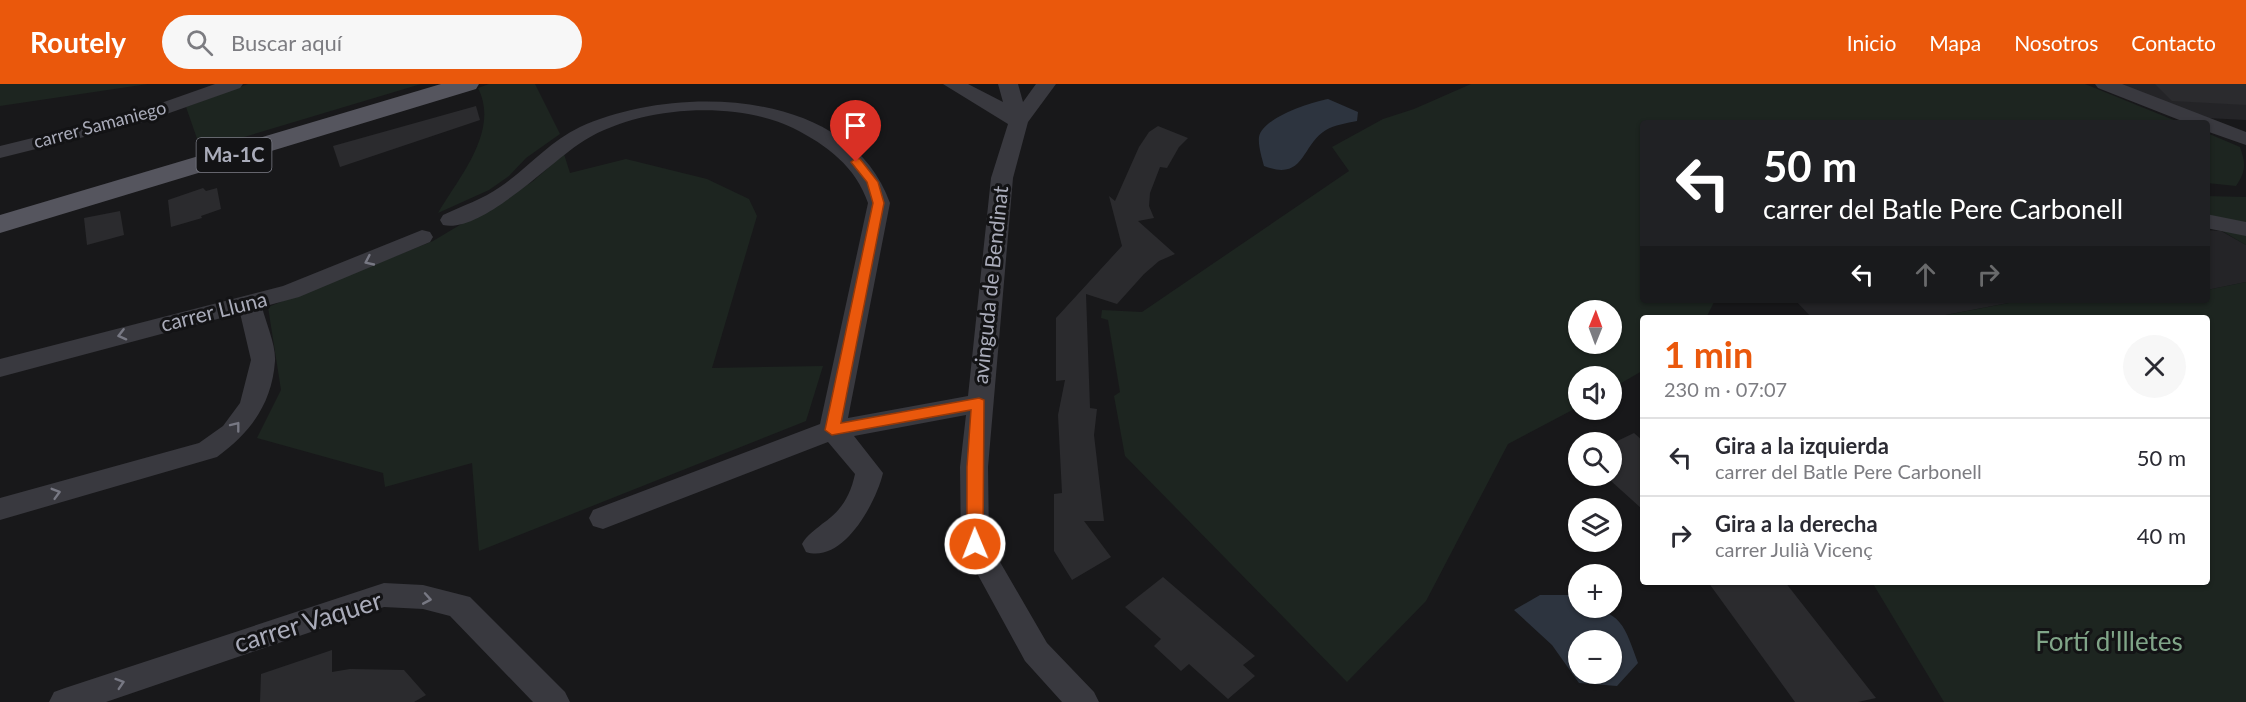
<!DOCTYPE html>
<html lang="es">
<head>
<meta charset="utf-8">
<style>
  :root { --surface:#fff; --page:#f7f7f7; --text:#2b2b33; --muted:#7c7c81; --line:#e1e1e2; --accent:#ea580c }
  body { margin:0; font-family:Lato,sans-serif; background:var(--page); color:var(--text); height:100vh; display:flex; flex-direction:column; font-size:22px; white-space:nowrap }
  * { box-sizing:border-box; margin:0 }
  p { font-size:20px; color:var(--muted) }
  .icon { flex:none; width:33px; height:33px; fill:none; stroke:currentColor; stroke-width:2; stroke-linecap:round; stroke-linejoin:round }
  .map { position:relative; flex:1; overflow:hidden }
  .details { position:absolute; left:1640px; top:231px; width:570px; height:270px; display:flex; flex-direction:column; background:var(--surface); border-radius:6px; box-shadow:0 2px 4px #0004 }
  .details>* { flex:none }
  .hud { position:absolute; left:1640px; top:36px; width:570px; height:183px; border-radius:6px; box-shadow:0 2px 4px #0004; background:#202124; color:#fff; overflow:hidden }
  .needle { width:39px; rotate:1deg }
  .tools { position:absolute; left:1568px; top:216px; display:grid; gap:12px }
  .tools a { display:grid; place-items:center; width:54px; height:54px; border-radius:50%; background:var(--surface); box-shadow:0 2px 4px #0004; font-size:30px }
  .pin { position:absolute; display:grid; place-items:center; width:51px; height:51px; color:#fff; margin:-62px -26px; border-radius:50% 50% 50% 0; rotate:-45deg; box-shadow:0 0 6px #0007 }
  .pin .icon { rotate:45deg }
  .me { position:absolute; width:66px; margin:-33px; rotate:359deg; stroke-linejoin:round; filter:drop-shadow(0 0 4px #0008) }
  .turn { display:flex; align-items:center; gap:21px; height:126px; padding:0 24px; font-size:27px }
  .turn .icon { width:78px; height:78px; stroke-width:2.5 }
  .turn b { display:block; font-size:42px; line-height:51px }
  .lanes { display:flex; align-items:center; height:57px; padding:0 24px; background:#0003; justify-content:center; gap:30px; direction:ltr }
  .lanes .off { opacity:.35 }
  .round { display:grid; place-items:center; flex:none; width:63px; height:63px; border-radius:32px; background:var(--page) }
  .overview { display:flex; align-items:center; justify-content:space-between; height:102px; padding:0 24px }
  h1 { font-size:36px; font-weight:700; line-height:45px; color:var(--accent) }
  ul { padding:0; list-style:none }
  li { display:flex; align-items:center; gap:18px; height:78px; padding:0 24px; border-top:2px solid var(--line) }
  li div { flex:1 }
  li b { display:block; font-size:22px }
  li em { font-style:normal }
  header { display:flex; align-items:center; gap:36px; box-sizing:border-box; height:84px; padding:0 30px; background:var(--accent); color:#fff }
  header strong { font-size:28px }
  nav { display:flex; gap:33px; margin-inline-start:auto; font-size:21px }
  .search { width:420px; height:54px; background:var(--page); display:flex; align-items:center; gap:15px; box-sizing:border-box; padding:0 21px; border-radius:33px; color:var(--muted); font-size:22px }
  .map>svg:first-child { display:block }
  .built { fill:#242427 }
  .green { fill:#1d2520; fill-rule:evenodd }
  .water { fill:#2d343f; fill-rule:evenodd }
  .building { fill:#2b2b2e }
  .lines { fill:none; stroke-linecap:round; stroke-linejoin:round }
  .street { fill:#39393f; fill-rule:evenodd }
  .primary { fill:#55555e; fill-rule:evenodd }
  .oneway { stroke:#777883 }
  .route { fill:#ea580c; stroke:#983908; stroke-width:1.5 }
  .labels { text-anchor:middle; stroke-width:6; stroke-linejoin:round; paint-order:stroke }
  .far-street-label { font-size:18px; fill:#aaacba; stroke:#131315 }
  .shield { fill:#131315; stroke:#7d7e88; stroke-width:1.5 }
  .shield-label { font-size:20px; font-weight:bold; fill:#aaacba }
  .street-label { font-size:21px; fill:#aaacba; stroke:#131315 }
  .near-street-label { font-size:26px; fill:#aaacba; stroke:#131315 }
  .near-park-label { font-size:26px; fill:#80a588; stroke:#131315 }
</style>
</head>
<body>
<header>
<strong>Routely</strong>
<div class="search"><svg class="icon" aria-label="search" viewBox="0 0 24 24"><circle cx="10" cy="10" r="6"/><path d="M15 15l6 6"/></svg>Buscar aquí</div>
<nav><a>Inicio</a><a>Mapa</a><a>Nosotros</a><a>Contacto</a></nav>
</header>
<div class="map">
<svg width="2246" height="618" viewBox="0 0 2246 618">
  <rect width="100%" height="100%" fill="#18181a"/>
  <!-- built -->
  <path class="built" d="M2119,0H2246V36L2207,34Z
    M2206,146L2221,147L2246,161V198L2207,206Z
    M1795,216H2024L1930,234H1812Z"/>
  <!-- green -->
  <path class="green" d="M0,0H148L0,22Z
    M248,0H421L201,66L186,23Z
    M489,0H535L560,50L526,74L509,92L489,106L438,129C459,93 500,47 478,4Z
    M1471,0H2085L2181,39H1642V216H1715L1706,234H1642V287L1611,305V292H1578V323L1508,360L1426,517L1347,598L1125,372L1114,312L1120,308L1108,236L1101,234L1102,226L1142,228L1349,87L1332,63L1383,35L1414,25ZM1578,226H1611V260H1578Z
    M2207,49L2240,63C2246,80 2246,87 2236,102L2207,99Z
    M564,70L570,89L626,75L707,95L749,115L757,132L712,284L823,282L806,337L479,467L472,379L385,403L383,389L257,354L281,306L268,223L433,157L532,98Z
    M2206,112L2246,113V161L2207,138Z
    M2246,198V618H1944L1872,498H2206V234H1931L2024,216H2206L2207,206Z"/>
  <!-- water -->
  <path class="water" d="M1328,15L1358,28L1357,37C1347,39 1334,41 1326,46C1301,61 1305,98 1264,82C1262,74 1258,62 1259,53C1262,34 1311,18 1328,15Z
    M1540,511H1576L1578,524C1622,524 1625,544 1638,579L1617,602L1579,599L1552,561L1514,526ZM1578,556H1611V590H1578Z"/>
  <!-- building -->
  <path class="building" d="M2155,0H2246V21L2172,17Z
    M476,22L480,36L340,83L333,62Z
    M1158,42L1188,54L1179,63L1167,84L1160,83L1150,109L1149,122L1154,134L1138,137L1175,170L1159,177L1144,190L1117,220L1086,210L1090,324L1097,325L1094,351L1104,437H1084L1111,473L1072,496L1054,467V410L1062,409L1058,331L1065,296L1056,297V234L1122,162L1109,112L1115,117L1139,63L1149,48Z
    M203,104L206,107L217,104L221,125L201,132L202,134L171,143L168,116Z
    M120,127L124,151L87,161L84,134Z
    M1634,349L1642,356V425L1611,397V360Z
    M1163,493L1255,572L1243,581L1255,592L1228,615L1189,580L1181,587L1154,562L1161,555L1125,523Z
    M1708,498H1785L1876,614L1858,618H1795Z
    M332,566V588L350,585L404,586L426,611L414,618H260L261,590Z"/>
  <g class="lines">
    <!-- street -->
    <path class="street" d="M215,0H243L240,4L144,38L0,74V62L130,30Z
      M943,0H968L1003,18L998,0H1018L1023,18L1036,0H1056L1028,38L1013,94L988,383L989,459L1047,559L1094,608L1099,618H1062L1025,577L961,460L960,383L966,331L854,352L883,389C876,419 843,480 806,468L802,460C807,451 814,447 822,440C841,427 850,413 855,390L828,358L603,445L593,442L589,434L593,426L820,340L868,119C856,83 827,61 793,44C734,16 641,22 585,56C553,75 482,150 443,141L440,136L443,131C462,122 483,115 500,103C528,84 550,57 580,43C675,0 849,3 890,119L848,334L968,312L991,94L1008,40Z
      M2095,0H2122L2246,48V61L2206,47V39H2187L2098,4Z
      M2206,130L2246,138V152L2206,144Z
      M422,146L430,148L433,153L430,158L299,213L262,223C266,239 276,261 275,277C272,320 250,349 217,373L0,436V414L199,359L223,342L240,319L251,276L240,229L0,293V275L283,202Z
      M384,499L423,501L470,513L565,608L570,618H533L450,532L423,525L384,523L106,618H49L54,608L65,604Z"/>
    <!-- primary -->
    <path class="primary" d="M441,0H479L476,5L0,149V131Z"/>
  </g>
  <!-- one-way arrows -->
  <defs><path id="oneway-chevron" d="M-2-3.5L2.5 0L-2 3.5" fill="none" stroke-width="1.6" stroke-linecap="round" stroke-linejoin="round" transform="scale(1.5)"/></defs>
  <g class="oneway">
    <use href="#oneway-chevron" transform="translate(369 177) rotate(155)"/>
    <use href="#oneway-chevron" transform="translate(122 251) rotate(166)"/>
    <use href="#oneway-chevron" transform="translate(236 342) rotate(-52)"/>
    <use href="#oneway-chevron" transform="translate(56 409) rotate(-16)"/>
    <use href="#oneway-chevron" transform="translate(427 515) rotate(10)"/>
    <use href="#oneway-chevron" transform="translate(120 599) rotate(-18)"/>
  </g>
  <!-- route -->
  <path class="route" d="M856,74L860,75L878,98L884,119L841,339L979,314L984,316L983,460L975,467L967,460V383L971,326L832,351L825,346L873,119L867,98L851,78Z"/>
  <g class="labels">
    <!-- far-street labels -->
    <g class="far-street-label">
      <text transform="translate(100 41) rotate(-15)" y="6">carrer Samaniego</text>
    </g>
    <!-- shield labels -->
    <rect class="shield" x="196.5" y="54" width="75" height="34" rx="4.5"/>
    <g class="shield-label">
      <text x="234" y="78">Ma-1C</text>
    </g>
    <!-- street labels -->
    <g class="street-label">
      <text transform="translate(991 201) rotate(-84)" y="7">avinguda de Bendinat</text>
      <text transform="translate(214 228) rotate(-14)" y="7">carrer Lluna</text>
    </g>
    <!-- near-street labels -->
    <g class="near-street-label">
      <text transform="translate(308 538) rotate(-17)" y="9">carrer Vaquer</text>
    </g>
    <!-- near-park labels -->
    <g class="near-park-label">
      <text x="2109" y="567">Fortí d'Illetes</text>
    </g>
  </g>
</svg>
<div class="tools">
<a><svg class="needle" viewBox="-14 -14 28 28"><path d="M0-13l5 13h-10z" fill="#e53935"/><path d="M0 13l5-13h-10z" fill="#7c7c81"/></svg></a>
<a><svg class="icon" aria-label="sound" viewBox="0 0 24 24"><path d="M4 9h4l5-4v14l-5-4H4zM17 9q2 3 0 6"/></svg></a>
<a><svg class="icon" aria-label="search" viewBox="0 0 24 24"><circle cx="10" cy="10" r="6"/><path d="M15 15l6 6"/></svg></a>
<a><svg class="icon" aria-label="layers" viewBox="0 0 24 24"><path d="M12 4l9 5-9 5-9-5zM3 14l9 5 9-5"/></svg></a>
<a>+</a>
<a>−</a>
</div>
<div class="pin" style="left:856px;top:78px;background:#d93025"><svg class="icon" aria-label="arrive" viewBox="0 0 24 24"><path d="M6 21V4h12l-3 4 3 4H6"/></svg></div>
<svg class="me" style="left:975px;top:460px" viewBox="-20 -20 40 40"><circle r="17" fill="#ea580c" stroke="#fff" stroke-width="3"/><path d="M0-11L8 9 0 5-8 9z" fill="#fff"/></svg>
<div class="hud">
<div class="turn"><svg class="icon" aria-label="left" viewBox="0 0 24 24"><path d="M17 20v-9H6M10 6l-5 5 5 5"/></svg><div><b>50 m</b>carrer del Batle Pere Carbonell</div></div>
<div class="lanes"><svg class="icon" aria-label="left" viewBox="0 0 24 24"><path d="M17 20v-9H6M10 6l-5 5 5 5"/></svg><svg class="icon off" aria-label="ahead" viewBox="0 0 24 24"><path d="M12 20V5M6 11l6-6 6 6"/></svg><svg class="icon off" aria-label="right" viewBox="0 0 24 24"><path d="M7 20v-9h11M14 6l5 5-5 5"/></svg></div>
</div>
<section class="details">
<div class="overview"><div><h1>1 min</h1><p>230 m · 07:07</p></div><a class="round"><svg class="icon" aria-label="close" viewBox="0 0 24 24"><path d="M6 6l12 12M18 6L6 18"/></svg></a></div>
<ul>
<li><svg class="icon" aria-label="left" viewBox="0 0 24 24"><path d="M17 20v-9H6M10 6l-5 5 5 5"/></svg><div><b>Gira a la izquierda</b><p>carrer del Batle Pere Carbonell</p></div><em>50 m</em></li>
<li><svg class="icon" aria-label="right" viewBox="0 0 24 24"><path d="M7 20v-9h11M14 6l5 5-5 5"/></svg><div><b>Gira a la derecha</b><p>carrer Julià Vicenç</p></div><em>40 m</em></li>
</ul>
</section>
</div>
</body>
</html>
